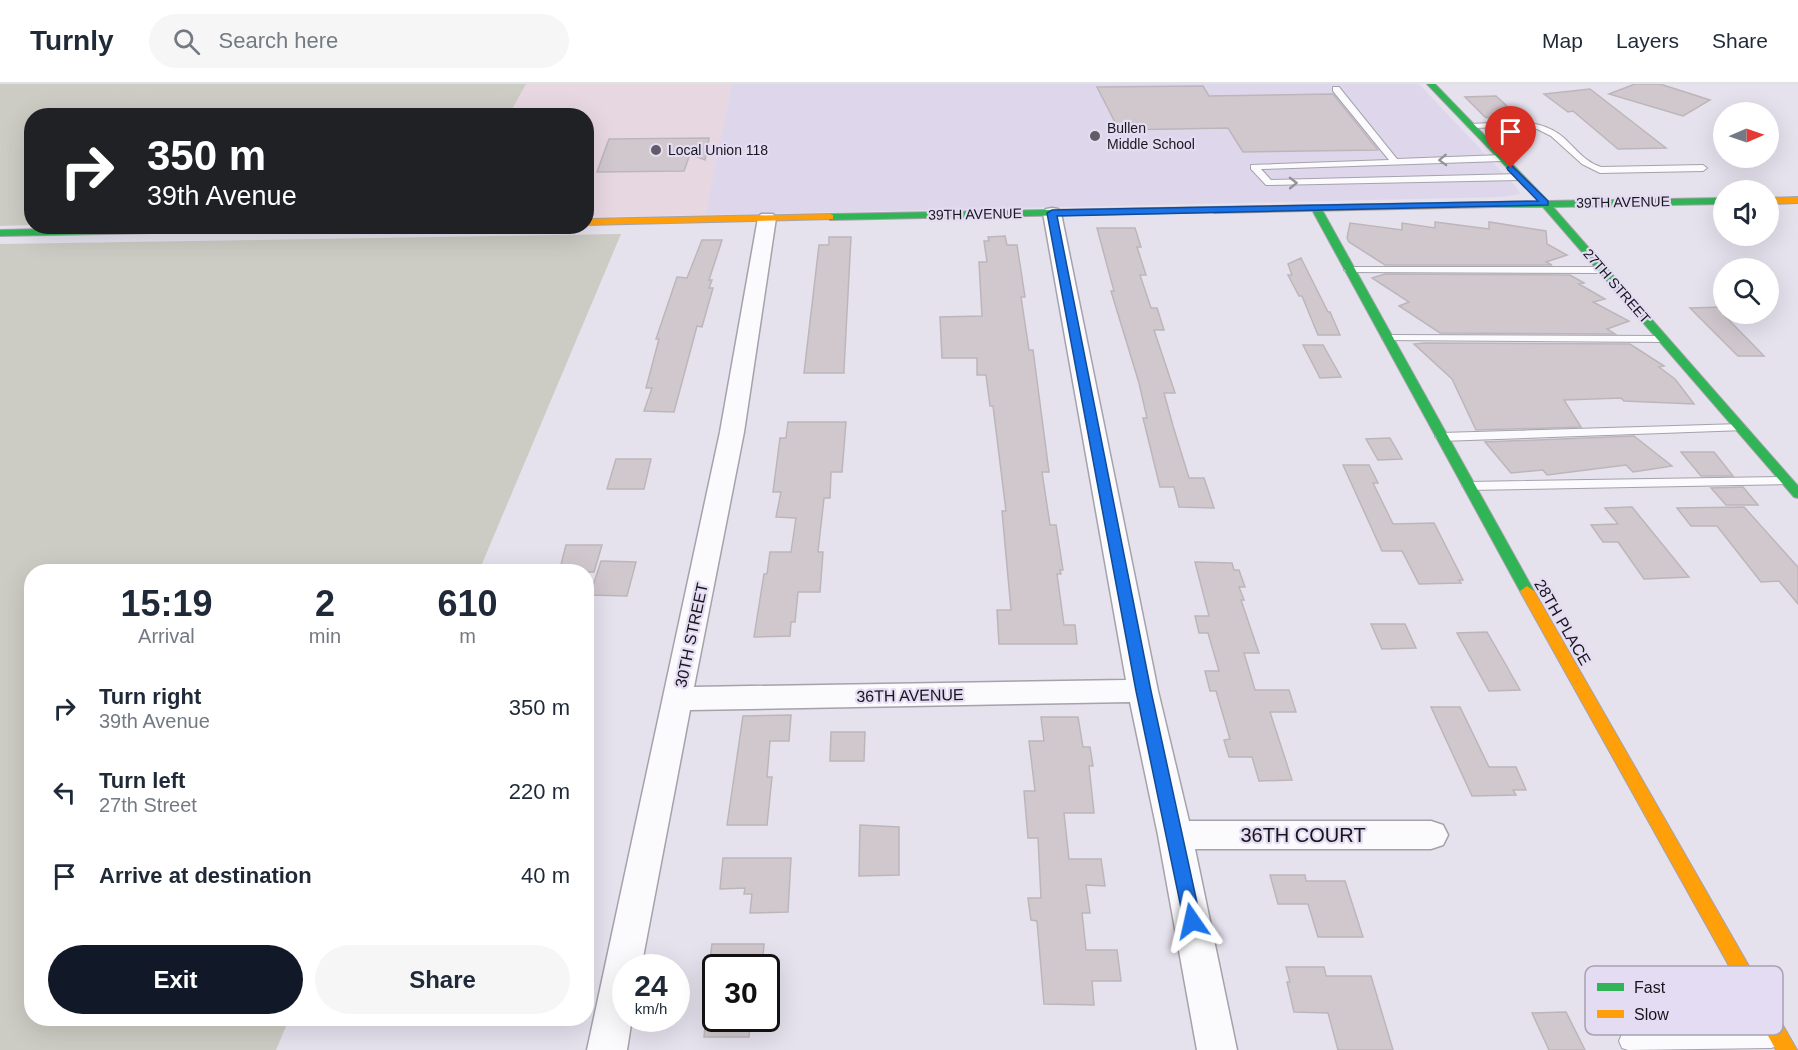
<!DOCTYPE html>
<html lang="en">
<head>
<meta charset="utf-8">
<style>
  :root { --surface:#fff; --page:#f6f6f7; --text:#1f2937; --muted:#747a83; --line:#e0e1e3; --accent:#111827 }
  body { margin:0; font-family:Helvetica,sans-serif; background:var(--page); color:var(--text); height:100vh; display:flex; flex-direction:column; font-size:22px; white-space:nowrap }
  * { box-sizing:border-box; margin:0 }
  p { font-size:20px; color:var(--muted) }
  .icon { flex:none; width:33px; height:33px; fill:none; stroke:currentColor; stroke-width:2; stroke-linecap:round; stroke-linejoin:round }
  .map { position:relative; flex:1; overflow:hidden }
  .side { position:absolute; left:24px; top:480px; width:570px; height:462px; display:flex; flex-direction:column; background:var(--surface); border-radius:24px; box-shadow:0 6px 24px #0002 }
  .side>* { flex:none }
  .hud { position:absolute; left:24px; top:24px; width:570px; height:126px; border-radius:24px; box-shadow:0 6px 24px #0002; background:#202124; color:#fff; overflow:hidden }
  .needle { width:39px; rotate:88deg }
  .tools { position:absolute; left:1713px; top:18px; display:grid; gap:12px }
  .tools a { display:grid; place-items:center; width:66px; height:66px; border-radius:50%; background:var(--surface); box-shadow:0 6px 24px #0002; font-size:30px }
  .speed { position:absolute; left:612px; top:870px; display:flex; gap:12px; font-size:30px; font-weight:700; text-align:center }
  .speed>* { display:grid; place-content:center; width:78px; height:78px; border-radius:50%; background:var(--surface); box-shadow:0 6px 24px #0002; line-height:1 }
  .speed small { font-size:15px; font-weight:400 }
  .speed .limit { border:3px solid #111; border-radius:9px; background:#fff; color:#111 }
  .pin { position:absolute; display:grid; place-items:center; width:51px; height:51px; color:#fff; margin:-62px -26px; border-radius:50% 50% 50% 0; rotate:-45deg; box-shadow:0 0 6px #0007 }
  .pin .icon { rotate:45deg }
  .me { position:absolute; width:66px; margin:-33px; rotate:349deg; stroke-linejoin:round; filter:drop-shadow(0 0 4px #0008) }
  .turn { display:flex; align-items:center; gap:21px; height:126px; padding:0 24px; font-size:27px }
  .turn .icon { width:78px; height:78px; stroke-width:2.5 }
  .turn b { display:block; font-size:42px; line-height:51px }
  .eta { display:flex; justify-content:space-evenly; align-items:center; height:102px; text-align:center }
  .eta b { font-size:36px; font-weight:600; line-height:42px }
  .primary-button { display:flex; gap:12px; margin-top:auto; padding:12px 24px }
  .primary-button a { flex:1; height:69px; border-radius:36px; background:var(--accent); color:#fff; font-size:24px; font-weight:600; line-height:69px; text-align:center }
  .primary-button a+a { background:var(--page); color:var(--text) }
  ul { padding:0; list-style:none }
  li { display:flex; align-items:center; gap:18px; height:84px; padding:0 24px }
  li div { flex:1 }
  li b { display:block; font-size:22px }
  li em { font-style:normal }
  header { display:flex; align-items:center; gap:36px; box-sizing:border-box; height:84px; padding:0 30px; background:var(--surface); border-bottom:2px solid var(--line) }
  header strong { font-size:28px }
  nav { display:flex; gap:33px; margin-inline-start:auto; font-size:21px }
  .search { width:420px; height:54px; background:var(--page); display:flex; align-items:center; gap:15px; box-sizing:border-box; padding:0 21px; border-radius:33px; color:var(--muted); font-size:22px }
  .map>svg:first-child { display:block }
  .commercial { fill:#e7d7e1 }
  .built { fill:#ded7ec }
  .green { fill:#ccccc4 }
  .building { fill:#d1c8cd; stroke:#bcb6ba; stroke-width:1.5 }
  .lines { fill:none; stroke-linecap:round; stroke-linejoin:round }
  .lane-casing { stroke:#a5a2ab; stroke-width:2 }
  .street-casing { stroke:#a5a2ab; stroke-width:3 }
  .fast-casing { stroke:#a5a2ab; stroke-width:2 }
  .slow-casing { stroke:#a5a2ab; stroke-width:2 }
  .path { stroke:#d0ced2; stroke-width:2; stroke-dasharray:1 3; stroke-linecap:butt }
  .lane { fill:#fbfafc; fill-rule:evenodd }
  .street { fill:#fbfafc; fill-rule:evenodd }
  .fast { fill:#30b455; fill-rule:evenodd }
  .slow { fill:#ff9f0a; fill-rule:evenodd }
  .oneway { stroke:#959398 }
  .route { fill:#1a73e8; stroke:#114b97; stroke-width:1.5 }
  .poi-dot { fill:#605d66; stroke:#e4dcf2; stroke-width:2 }
  .labels { text-anchor:middle; stroke-width:4.5; stroke-linejoin:round; paint-order:stroke }
  .far-poi-label { font-size:14px; fill:#18161d; stroke:#e4dcf2; text-anchor:start }
  .far-street-label { font-size:14px; fill:#18161d; stroke:#e4dcf2 }
  .street-label { font-size:16px; fill:#18161d; stroke:#e4dcf2 }
  .near-street-label { font-size:20px; fill:#18161d; stroke:#e4dcf2 }
  .key { fill:#e4dcf2; stroke:#a7a1b2; stroke-width:1.5 }
  .key-label { font-size:16px; fill:#18161d }
</style>
</head>
<body>
<header>
<strong>Turnly</strong>
<div class="search"><svg class="icon" aria-label="search" viewBox="0 0 24 24"><circle cx="10" cy="10" r="6"/><path d="M15 15l6 6"/></svg>Search here</div>
<nav><a>Map</a><a>Layers</a><a>Share</a></nav>
</header>
<div class="map">
<svg width="1798" height="966" viewBox="0 0 1798 966">
  <rect width="100%" height="100%" fill="#e5e1ed"/>
  <!-- commercial -->
  <path class="commercial" d="M526,0H732L705,131L587,133L586,32H509Z"/>
  <!-- built -->
  <path class="built" d="M732,0H1419L1517,104L1520,110L1503,113L705,131Z"/>
  <!-- green -->
  <path class="green" d="M0,0H526L509,31L32,32L31,141L0,142Z
    M621,150L479,487L32,488V934L289,935L276,966H0V160Z"/>
  <!-- building -->
  <path class="building" d="M1635,0H1660L1710,16L1683,32L1609,10Z
    M1203,2L1209,12L1333,10L1378,66L1243,68L1228,44L1119,46L1097,3Z
    M1590,5L1666,64L1618,65L1573,27L1568,28L1544,10Z
    M1496,12L1508,23L1494,35L1485,33L1465,13Z
    M709,54L705,76L690,70L684,87L597,88L609,55Z
    M1435,138L1489,145V138L1546,147L1547,160L1567,171L1546,178L1552,181H1385L1349,158L1347,154L1350,139L1402,146V139L1435,144Z
    M1097,144H1135L1141,163H1137L1146,191H1140L1151,224H1157L1164,246H1154L1175,309H1164L1173,342L1189,394H1204L1214,424L1179,423L1174,403H1160L1143,334H1147L1139,299L1111,207H1114Z
    M1005,152L1007,161H1017L1025,213H1021L1029,266H1033L1049,388H1042L1050,441H1056L1063,486H1060L1061,490H1057L1064,541H1075L1077,560H999L997,526H1011L1002,427H1006L993,322H990L986,291H977V274H942L940,233L982,232L979,178H987L984,157H989L988,153Z
    M829,153H851L844,285V289H804L819,161H829Z
    M702,156H722L709,196H712L709,204H713L702,243L697,242L674,328L644,327L652,304H646L659,255H656L677,193L687,194Z
    M1301,174L1328,228H1330L1340,251H1318L1302,212H1299L1288,191H1292L1288,180Z
    M1385,190L1570,191L1584,199L1579,200L1605,215L1593,218L1629,237L1607,245L1615,250L1440,249L1399,222L1409,218L1372,194Z
    M1724,223V231L1764,272H1738L1690,224Z
    M1424,259L1630,260L1664,282L1659,283L1675,295L1694,320L1624,317L1621,314L1564,316L1581,343L1476,346L1452,295L1414,260Z
    M1303,261H1323L1341,293L1320,294Z
    M788,338H846L842,388H831L830,414H824L818,468H823L820,508H798L795,538H791L790,552L754,553L764,490H767L770,468H791L796,434L776,433L781,408H773L780,354H786Z
    M1634,352L1672,382L1633,388L1626,381L1547,391L1543,386L1511,389L1485,358Z
    M1390,354L1402,375L1378,376L1366,355Z
    M1681,368H1714L1733,392H1701Z
    M616,375H651L644,405H607Z
    M1343,381H1369L1378,399H1373L1393,440L1434,439L1463,496H1459L1461,499L1419,500L1402,467H1382Z
    M1743,403L1758,421H1726L1711,404Z
    M1632,423L1689,493L1644,495L1618,458H1603L1591,441L1618,440L1605,424Z
    M1744,423L1798,483V520L1779,497L1761,498L1717,442H1691L1677,424Z
    M566,461H602L594,488H559Z
    M601,477L636,478L627,512L590,511Z
    M1195,478L1232,479L1234,486H1239L1245,503H1239L1244,516H1241L1259,569H1244L1255,606H1289L1296,628H1270L1292,696L1259,697L1252,673H1229L1224,656L1230,655L1216,607H1210L1205,587H1219L1208,549H1199L1195,532H1209Z
    M1371,540H1405L1416,564L1382,565Z
    M1487,548L1506,581L1520,606L1489,607L1457,549Z
    M1431,623H1460L1489,683H1516L1526,706H1513L1516,711L1472,712Z
    M791,631L789,657H770L767,693H772L767,741H727L743,632Z
    M1041,633H1078L1083,663H1090L1093,682H1089L1094,729H1064L1069,775H1101L1105,802L1086,801L1090,829H1082L1086,866H1117L1121,897H1092L1094,921L1044,920L1037,837L1031,836L1028,814H1041L1038,754H1028L1024,707H1035L1029,657H1044Z
    M831,648H865L864,677H830Z
    M860,741L899,743V791L859,792Z
    M723,774H791L788,828L750,829L752,810H744L745,804L720,805Z
    M1270,791H1305L1306,797H1345L1363,853H1318L1308,820H1278Z
    M712,860H764L762,884H709Z
    M1286,883H1324L1326,892H1371L1393,966H1338L1328,929L1294,928L1287,898H1290Z
    M1566,928L1585,966H1549L1532,929Z
    M706,934H751L749,953H704Z"/>
  <g class="lines">
    <!-- lane casing -->
    <g class="lane-casing">
      <path id="lane" d="M1333,3H1339L1397,75L1502,71L1506,74L1502,77L1261,85L1271,96L1520,90L1524,93L1520,96L1266,101L1251,85V81L1389,76L1333,7Z
        M1510,38C1530,38 1548,40 1564,54C1576,65 1585,78 1601,83L1703,81L1707,84L1703,87L1600,89L1582,80L1551,52L1537,45L1510,43L1471,44L1467,42L1471,40Z
        M1349,183H1602L1607,186L1602,189L1346,188L1344,186Z
        M1387,251L1662,252L1667,255L1662,258L1383,256L1382,254Z
        M1741,340L1745,342L1747,344L1745,346L1441,357L1435,353L1441,349Z
        M1787,393L1791,394L1793,397L1791,400L1468,406L1462,402L1468,398Z
        M1771,946L1778,948L1781,955L1778,962L1771,964L1628,966L1622,964L1619,957L1622,950L1629,948Z"/>
    </g>
    <!-- street casing -->
    <g class="street-casing">
      <path id="street" d="M1052,124L1058,125L1061,129L1158,607L1189,737H1431L1443,741L1448,751L1443,761L1431,765H1195L1237,966H1197L1158,751L1130,618L690,626L641,884H626V934H632L627,966H587L720,348L758,134L761,130H773L776,134L744,348L694,603L1126,596L1043,129L1046,125Z"/>
    </g>
    <!-- fast casing -->
    <g class="fast-casing">
      <path id="fast" d="M1427,0H1435L1548,117L1724,114V120L1553,123L1798,402V414L1794,413L1543,123H1488L1487,121L1491,118L1539,117Z
        M1316,121L1321,124L1534,507L1532,510L1527,512L1520,507L1311,124Z
        M1214,123L1219,126L1217,128L830,136L825,133L830,130Z
        M186,142H354L350,145L0,152V146Z"/>
    </g>
    <!-- slow casing -->
    <g class="slow-casing">
      <path id="slow" d="M1798,113V119L1768,120V114Z
        M1491,118L1495,121L1494,123L1214,129L1209,126L1214,123Z
        M830,130L833,131V135L586,141V135Z
        M1527,502L1534,507L1797,966H1776L1520,507Z"/>
    </g>
    <!-- path -->
    <path class="path" d="M111,32L120,0
      M121,32L151,0
      M490,32L510,0
      M0,64L32,59"/>
    <!-- lane -->
    <use href="#lane" class="lane"/>
    <!-- street -->
    <use href="#street" class="street"/>
    <!-- fast -->
    <use href="#fast" class="fast"/>
    <!-- slow -->
    <use href="#slow" class="slow"/>
  </g>
  <!-- one-way arrows -->
  <defs><path id="oneway-chevron" d="M-2-3.5L2.5 0L-2 3.5" fill="none" stroke-width="1.6" stroke-linecap="round" stroke-linejoin="round" transform="scale(1.5)"/></defs>
  <g class="oneway">
    <use href="#oneway-chevron" transform="translate(1443 76) rotate(178)"/>
    <use href="#oneway-chevron" transform="translate(1293 99) rotate(-1)"/>
  </g>
  <!-- route -->
  <path class="route" d="M1511,81L1548,117V121L1057,132L1151,607L1201,837L1198,843L1192,845L1185,843L1136,607L1047,129L1052,126L1538,117L1508,86L1507,84Z"/>
  <!-- markers -->
  <g class="poi-dot">
    <circle cx="1095" cy="52" r="6"/>
    <circle cx="656" cy="66" r="6"/>
  </g>
  <g class="labels">
    <!-- far-poi labels -->
    <g class="far-poi-label">
      <text x="1107" y="49">Bullen<tspan x="1107" dy="16">Middle School</tspan></text>
      <text x="668" y="71">Local Union 118</text>
    </g>
    <!-- far-street labels -->
    <g class="far-street-label">
      <text transform="translate(1623 118) rotate(-1)" y="5">39TH AVENUE</text>
      <text transform="translate(975 130) rotate(-1)" y="5">39TH AVENUE</text>
      <text transform="translate(1617 202) rotate(49)" y="5">27TH STREET</text>
    </g>
    <!-- street labels -->
    <g class="street-label">
      <text transform="translate(1563 538) rotate(60)" y="6">28TH PLACE</text>
      <text transform="translate(691 551) rotate(-78)" y="6">30TH STREET</text>
      <text transform="translate(910 611) rotate(-1)" y="6">36TH AVENUE</text>
    </g>
    <!-- near-street labels -->
    <g class="near-street-label">
      <text x="1303" y="758">36TH COURT</text>
    </g>
  </g>
  <!-- legend -->
  <rect x="1585" y="882" width="198" height="69" rx="9" class="key"/>
  <rect x="1597" y="899" width="27" height="8" fill="#30b455"/>
  <rect x="1597" y="926" width="27" height="8" fill="#ff9f0a"/>
  <g class="key-label">
    <text x="1634" y="909">Fast</text>
    <text x="1634" y="936">Slow</text>
  </g>
</svg>
<div class="tools">
<a><svg class="needle" viewBox="-14 -14 28 28"><path d="M0-13l5 13h-10z" fill="#e53935"/><path d="M0 13l5-13h-10z" fill="#747a83"/></svg></a>
<a><svg class="icon" aria-label="sound" viewBox="0 0 24 24"><path d="M4 9h4l5-4v14l-5-4H4zM17 9q2 3 0 6"/></svg></a>
<a><svg class="icon" aria-label="search" viewBox="0 0 24 24"><circle cx="10" cy="10" r="6"/><path d="M15 15l6 6"/></svg></a>
</div>
<div class="speed"><div>24<small>km/h</small></div><div class="limit">30</div></div>
<div class="pin" style="left:1511px;top:84px;background:#d93025"><svg class="icon" aria-label="arrive" viewBox="0 0 24 24"><path d="M6 21V4h12l-3 4 3 4H6"/></svg></div>
<svg class="me" style="left:1192px;top:837px" viewBox="-20 -20 40 40"><path d="M0-17L14 15 0 8-14 15z" fill="#1a73e8" stroke="#fff" stroke-width="4"/></svg>
<div class="hud">
<div class="turn"><svg class="icon" aria-label="right" viewBox="0 0 24 24"><path d="M7 20v-9h11M14 6l5 5-5 5"/></svg><div><b>350 m</b>39th Avenue</div></div>
</div>
<section class="side">
<div class="eta">
<div><b>15:19</b><p>Arrival</p></div>
<div><b>2</b><p>min</p></div>
<div><b>610</b><p>m</p></div>
</div>
<ul>
<li><svg class="icon" aria-label="right" viewBox="0 0 24 24"><path d="M7 20v-9h11M14 6l5 5-5 5"/></svg><div><b>Turn right</b><p>39th Avenue</p></div><em>350 m</em></li>
<li><svg class="icon" aria-label="left" viewBox="0 0 24 24"><path d="M17 20v-9H6M10 6l-5 5 5 5"/></svg><div><b>Turn left</b><p>27th Street</p></div><em>220 m</em></li>
<li><svg class="icon" aria-label="arrive" viewBox="0 0 24 24"><path d="M6 21V4h12l-3 4 3 4H6"/></svg><div><b>Arrive at destination</b></div><em>40 m</em></li>
</ul>
<div class="primary-button"><a>Exit</a><a>Share</a></div>
</section>
</div>
</body>
</html>
